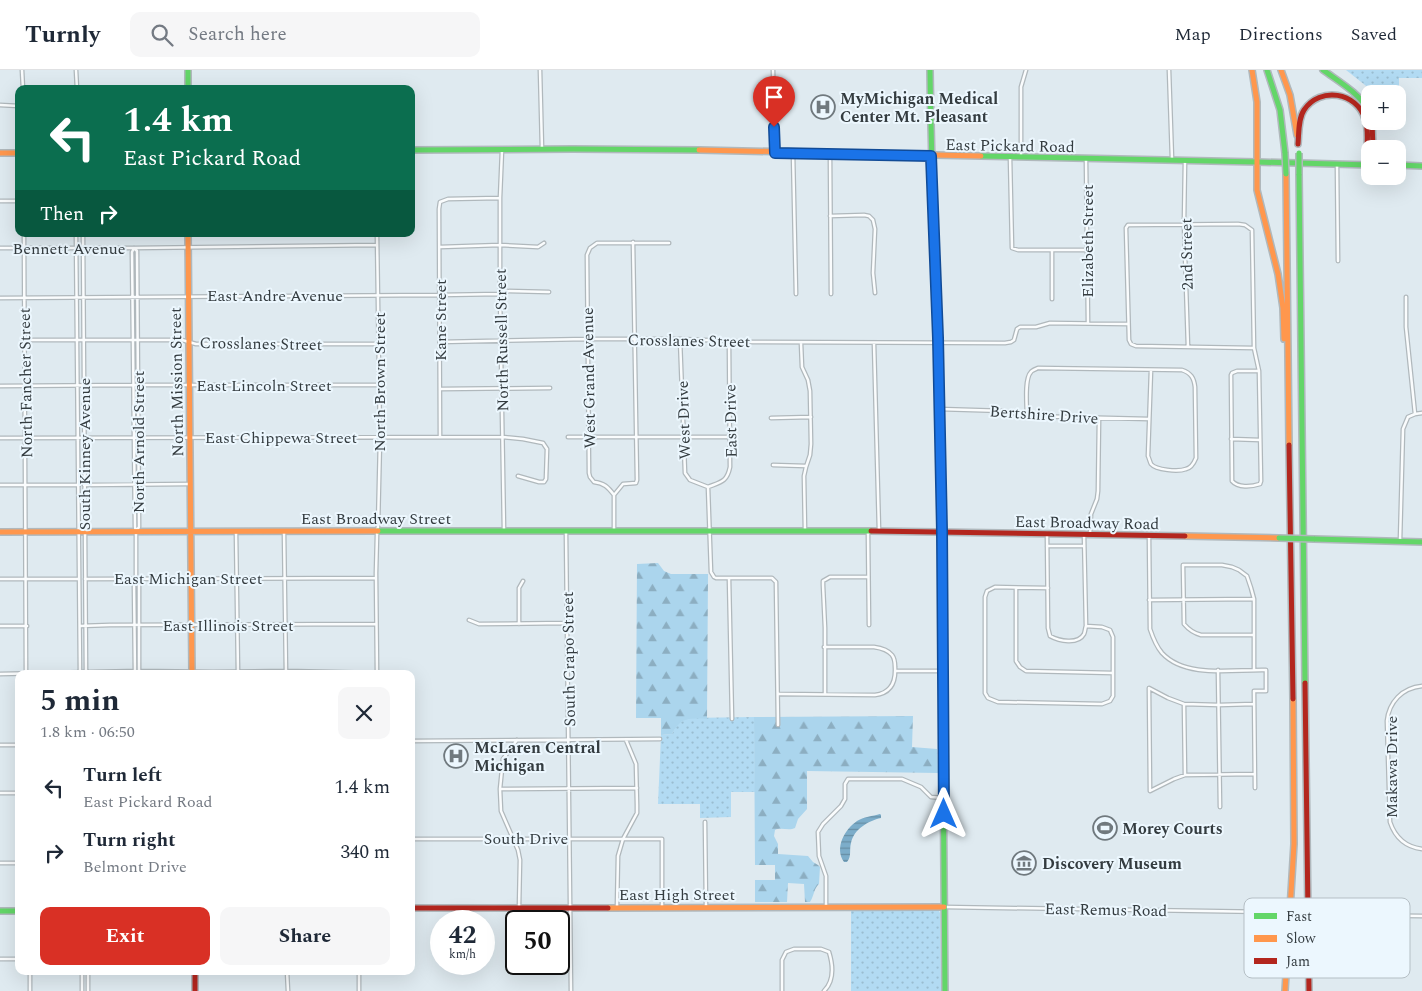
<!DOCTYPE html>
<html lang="en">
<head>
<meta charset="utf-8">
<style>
  :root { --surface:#fff; --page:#f6f6f7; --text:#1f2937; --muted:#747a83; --line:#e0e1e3; --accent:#d93025 }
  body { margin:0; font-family:Spectral,serif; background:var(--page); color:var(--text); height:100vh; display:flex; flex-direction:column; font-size:19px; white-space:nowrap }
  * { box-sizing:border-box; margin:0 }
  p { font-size:16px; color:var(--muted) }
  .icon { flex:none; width:28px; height:28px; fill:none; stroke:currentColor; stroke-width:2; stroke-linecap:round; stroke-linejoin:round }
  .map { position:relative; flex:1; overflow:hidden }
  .details { position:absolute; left:15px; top:600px; width:400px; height:305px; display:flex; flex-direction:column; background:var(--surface); border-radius:10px; box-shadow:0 5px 20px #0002 }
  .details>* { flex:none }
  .banner { position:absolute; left:15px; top:15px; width:400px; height:152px; border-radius:10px; box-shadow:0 5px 20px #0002; background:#0b6e4f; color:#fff; overflow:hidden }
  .controls { position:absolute; left:1361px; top:15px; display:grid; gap:10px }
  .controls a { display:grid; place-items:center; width:45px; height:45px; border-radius:10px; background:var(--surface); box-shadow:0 5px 20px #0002; font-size:25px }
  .speed { position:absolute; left:430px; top:840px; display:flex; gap:10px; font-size:25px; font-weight:700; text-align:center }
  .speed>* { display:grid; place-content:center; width:65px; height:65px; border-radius:50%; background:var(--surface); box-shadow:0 5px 20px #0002; line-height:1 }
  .speed small { font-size:12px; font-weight:400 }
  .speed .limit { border:2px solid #111; border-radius:8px; background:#fff; color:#111 }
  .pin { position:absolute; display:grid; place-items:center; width:42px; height:42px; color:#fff; margin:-51px -21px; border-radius:50% 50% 50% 0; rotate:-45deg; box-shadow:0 0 5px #0007 }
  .pin .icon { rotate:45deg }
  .me { position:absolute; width:55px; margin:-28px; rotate:0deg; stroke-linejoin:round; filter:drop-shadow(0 0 4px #0008) }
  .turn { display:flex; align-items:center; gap:18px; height:105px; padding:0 25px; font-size:22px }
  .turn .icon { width:65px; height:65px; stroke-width:2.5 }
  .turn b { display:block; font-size:35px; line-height:42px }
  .then { display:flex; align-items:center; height:48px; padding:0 25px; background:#0003; gap:10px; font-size:19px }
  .round { display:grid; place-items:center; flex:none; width:52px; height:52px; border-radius:10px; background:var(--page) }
  .headline { display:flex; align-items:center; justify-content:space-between; height:85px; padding:0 25px }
  h1 { font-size:30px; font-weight:700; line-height:38px }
  .primary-button { display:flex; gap:10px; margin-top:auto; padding:10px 25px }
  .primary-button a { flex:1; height:58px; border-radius:10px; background:var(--accent); color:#fff; font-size:20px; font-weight:700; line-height:58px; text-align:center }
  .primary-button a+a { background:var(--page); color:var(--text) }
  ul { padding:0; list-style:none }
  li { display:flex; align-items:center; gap:15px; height:65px; padding:0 25px }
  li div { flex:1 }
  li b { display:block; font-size:19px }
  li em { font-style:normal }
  header { display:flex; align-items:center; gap:30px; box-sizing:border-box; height:70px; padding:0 25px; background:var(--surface); border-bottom:1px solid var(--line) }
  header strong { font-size:24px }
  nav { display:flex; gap:28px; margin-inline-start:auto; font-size:18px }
  .search { width:350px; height:45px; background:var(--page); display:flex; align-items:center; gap:12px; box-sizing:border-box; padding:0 18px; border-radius:10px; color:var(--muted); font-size:19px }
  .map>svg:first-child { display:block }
  .grass { fill:url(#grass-dots) }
  .forest { fill:url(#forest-firs) }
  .water { fill:url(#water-rules) }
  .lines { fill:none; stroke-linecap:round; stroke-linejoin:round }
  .street-casing { stroke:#b0b8bc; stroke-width:5 }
  .fast-casing { stroke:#b0b8bc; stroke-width:8 }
  .slow-casing { stroke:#b0b8bc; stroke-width:8 }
  .jam-casing { stroke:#b0b8bc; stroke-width:8 }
  .street { stroke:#fafcfd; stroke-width:2.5 }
  .fast { stroke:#63d668; stroke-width:5 }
  .slow { stroke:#ff974d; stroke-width:5 }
  .jam { stroke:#b3261e; stroke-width:5 }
  .fast-bridge-casing { stroke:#b0b8bc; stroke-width:8; stroke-linecap:butt }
  .fast-bridge { stroke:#63d668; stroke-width:5 }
  .route-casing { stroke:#114b97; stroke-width:12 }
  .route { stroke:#1a73e8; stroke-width:9 }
  .labels { text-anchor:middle; stroke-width:4; stroke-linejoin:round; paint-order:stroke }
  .poi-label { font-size:16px; font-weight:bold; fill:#343c40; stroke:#ecf7fe; text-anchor:start }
  .street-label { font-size:16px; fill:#343c40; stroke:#ecf7fe }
  .key { fill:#ecf7fe; stroke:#b5bfc5; stroke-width:1 }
  .key-label { font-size:14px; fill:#343c40 }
</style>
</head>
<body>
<header>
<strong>Turnly</strong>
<div class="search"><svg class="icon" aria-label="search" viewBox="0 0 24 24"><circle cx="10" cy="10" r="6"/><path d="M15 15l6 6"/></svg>Search here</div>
<nav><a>Map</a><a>Directions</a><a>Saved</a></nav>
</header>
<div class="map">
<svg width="1422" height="921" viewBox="0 0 1422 921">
  <defs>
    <pattern id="grass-dots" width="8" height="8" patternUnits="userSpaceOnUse" patternTransform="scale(1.25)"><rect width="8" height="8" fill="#b2dbf3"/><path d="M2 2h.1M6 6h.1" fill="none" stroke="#9abdd1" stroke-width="1.8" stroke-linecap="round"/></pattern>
    <pattern id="forest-firs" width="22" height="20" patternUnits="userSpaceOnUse" patternTransform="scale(1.25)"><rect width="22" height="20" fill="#abd5ed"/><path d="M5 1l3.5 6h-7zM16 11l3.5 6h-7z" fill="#8caec1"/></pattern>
    <pattern id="water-rules" width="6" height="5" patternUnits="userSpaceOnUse" patternTransform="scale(1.25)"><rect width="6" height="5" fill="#7cadca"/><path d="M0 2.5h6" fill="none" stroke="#668ea5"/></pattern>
  </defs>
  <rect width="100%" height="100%" fill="#dfeaf0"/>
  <!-- grass -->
  <path class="grass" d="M1346,0H1422V8H1399V19H1370Z
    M754,647L755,722H731V747L700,748V734H658L661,665L672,664L677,654L688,648Z
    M851,838L939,841L940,843L941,921H851Z"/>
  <!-- forest -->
  <path class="forest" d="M658,493L664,501L671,504H708L707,649C689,648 681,647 672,664L661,665V648H636L637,494Z
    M913,646L912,677L937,679L938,703L807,701V739L798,749L795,758C789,761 781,757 775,760L774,766L778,774V784L808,786L813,792L818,795L820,797L819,814C814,818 814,826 810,832H805L804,814L788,813L787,832H755V810H775V795H755L754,647Z"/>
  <!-- water -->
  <path class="water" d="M880,744L881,745V748C868,751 854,759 851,773C849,780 852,786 847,792H844C834,778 845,759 857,751C863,747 873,746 880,744Z"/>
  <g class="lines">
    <!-- street casing -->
    <g class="street-casing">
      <path id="street" d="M22,0L23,19
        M76,0L77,19
        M540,0L542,79
        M773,0L775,81
        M1169,0L1172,89
        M0,35L19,36
        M502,80L500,128V224L504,461
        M793,83L796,224
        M830,83L831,224
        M1021,86V17L1026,0
        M1010,87L1012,178L1018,180H1087
        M1086,89L1088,253
        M1185,91L1184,153L1188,277
        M1337,94L1338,191
        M0,131H19
        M830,146L864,145L869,146L873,150L875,159L873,203L875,223
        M24,164L26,604
        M76,164L80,604
        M83,164L86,604
        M440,177L500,175L538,177L544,173
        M0,178H134L377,175
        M134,178L132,182L135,457L136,461V508L134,513L135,604
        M134,178L137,181L139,457L137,460
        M1406,227V257L1415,344
        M0,228L440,225L500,224L504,221L549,222
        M1052,229V180
        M680,269L685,403L690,410L708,417
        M24,270H182L196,274H378
        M440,272L587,269H680L753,272L1005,273L1011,272L1014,270L1017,259L1020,257H1036L1050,253L1128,254
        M801,273L802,297L808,310L810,321L811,374L810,385L806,397L804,406L805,461
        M874,273L879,461
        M1254,278L1136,276L1131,274L1129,270L1126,158L1128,155L1238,154L1245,155L1252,160L1254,278L1259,301L1261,411L1260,414C1251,417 1238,418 1232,411L1231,305L1232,303L1237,301H1259
        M0,316L133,315H378
        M441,319L550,318
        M939,339L1005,341L1027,346L1149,349
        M1027,346C1027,336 1024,309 1031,302C1032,300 1036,299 1038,298L1182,300C1191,303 1194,308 1195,317L1196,388C1194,393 1191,398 1186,399C1178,402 1156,400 1151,394C1150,392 1149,388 1148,386L1151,300
        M771,348L811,347
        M440,367L439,139L440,132L448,129L500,128
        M568,367H730
        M0,368L503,367L523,369L543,373L547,379L546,409L544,412H539L518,406
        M1231,369L1260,370
        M773,395L806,396
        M0,415H79
        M84,415L190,414
        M708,417L711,502L714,507L716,508H772L776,512L778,655
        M708,417C721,412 727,412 730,397L729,271
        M614,425C608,417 604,413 594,412L590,407L589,403L587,185L590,178L597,173H669
        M614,425L623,414L636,413L637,410L633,172
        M614,460V425
        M236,461L238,604
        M284,461L286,604
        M566,461L571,921
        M868,462L869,555
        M1047,463L1048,558L1050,566C1059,571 1078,575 1084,564C1085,562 1085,559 1086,556L1084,464
        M1090,464L1091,444L1097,429L1098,421L1099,348
        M1149,466L1150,559C1153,568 1156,576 1162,583C1186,609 1234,599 1266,600V621H1254L1255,718
        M1400,471L1403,359L1408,347L1415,344L1422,343
        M1047,476H1084
        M137,508L139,513V604
        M729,508L732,649
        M0,509H79
        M85,509L376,508
        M1016,518V591L1020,597L1026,601L1113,603
        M1048,518L995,517L987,521L985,527V623L988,628L998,632L1102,634L1110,631L1113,626V567L1110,560L1102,557L1086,556
        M1149,530L1254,529
        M469,550L479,554L567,553
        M519,554V518L523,511
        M0,556H27
        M80,556L110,555L376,554
        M1253,565H1201C1193,563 1189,560 1184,554L1183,495H1222L1232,497L1239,500L1247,506L1251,518L1254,529V599
        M1218,600L1220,737
        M895,601H942
        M0,604L139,601L213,602L286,601L377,603
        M377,604L376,503L377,465L378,456L380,370L377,164
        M1422,616C1402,618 1389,632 1387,651L1390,752C1395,767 1406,777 1422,779
        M779,624L875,625C891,623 896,612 895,597C895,593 895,589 892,585C888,580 881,578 874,577H824
        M825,624V558L823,515V511L830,507H868
        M1184,634L1185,705
        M517,670L503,689L500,719L501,741L518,780L520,790L519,838
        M411,671L660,669
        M0,675H19
        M1254,704L1185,705L1174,709L1150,721L1149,618L1168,628L1184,634L1219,635L1254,634
        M500,719L637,718
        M0,723H19
        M705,752L706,837
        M411,769H662V837
        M0,793H19
        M826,836V806L819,786L818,762L823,754L841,736L845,729V714L848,709H902L921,717L931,727L944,728
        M617,837L618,786L623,769L637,743V735L636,694L626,670
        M945,837L1269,842
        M1332,839L1341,845L1422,846
        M0,889H19
        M82,901V921
        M88,901V921
        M287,901L288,921
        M30,921V901
        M359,921V901
        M782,921V890L786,882L794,879H821L829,882C833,895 834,911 824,921"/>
    </g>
    <!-- fast casing -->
    <g class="fast-casing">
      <path id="fast" d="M188,0V19
        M930,0C932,156 941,312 942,469
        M1267,0L1280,40L1285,83
        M1323,0C1341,13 1359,23 1370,42
        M411,80L573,79L699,80
        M981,86L1257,92
        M1257,92L1370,95
        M1398,95L1422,96
        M1299,104L1305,613
        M378,461H871
        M1314,469L1422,472
        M943,687L945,921
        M0,841H19"/>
    </g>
    <!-- slow casing -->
    <g class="slow-casing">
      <path id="slow" d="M1252,0L1257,32V120L1278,204L1283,238L1284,269
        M1281,0L1290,25L1297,65
        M699,80L981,86
        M0,83H19
        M1286,104L1289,375
        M188,164L192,604
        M0,462L378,461
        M1185,466L1279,468
        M942,469L943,687
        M608,838L944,837
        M1285,921L1294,774L1293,629"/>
    </g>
    <!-- jam casing -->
    <g class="jam-casing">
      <path id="jam" d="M1372,51L1373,79
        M1298,74C1299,63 1298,49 1304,40C1320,16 1357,22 1365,49C1370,63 1366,80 1366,95
        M1289,375L1293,629
        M871,461L1185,466
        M1305,613L1309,921
        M411,838H608
        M195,901V921"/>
    </g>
    <!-- street -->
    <use href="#street" class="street"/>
    <!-- fast -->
    <use href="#fast" class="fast"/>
    <!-- slow -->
    <use href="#slow" class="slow"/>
    <!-- jam -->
    <use href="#jam" class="jam"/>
    <!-- fast-bridge casing -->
    <g class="fast-bridge-casing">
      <path id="fast-bridge" d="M1285,83L1286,104
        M1299,83V104
        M1279,468L1314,469"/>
    </g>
    <!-- fast-bridge -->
    <use href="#fast-bridge" class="fast-bridge"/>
  </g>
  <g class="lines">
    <!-- route casing -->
    <g class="route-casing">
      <path id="route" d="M774,57L775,83L931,86L938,268L942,461L944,744"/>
    </g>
    <!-- route -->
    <use href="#route" class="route"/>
  </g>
  <!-- icons -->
  <defs>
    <g id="hospital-ring" transform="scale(1.25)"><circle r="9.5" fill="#ecf7fe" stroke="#70797e" stroke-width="1.5"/><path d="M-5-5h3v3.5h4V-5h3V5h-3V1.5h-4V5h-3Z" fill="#70797e"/></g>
    <g id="stadium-ring" transform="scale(1.25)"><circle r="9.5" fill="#ecf7fe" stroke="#70797e" stroke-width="1.5"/><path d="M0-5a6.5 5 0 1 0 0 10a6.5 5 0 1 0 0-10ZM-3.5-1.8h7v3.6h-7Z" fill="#70797e"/></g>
    <g id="museum-ring" transform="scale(1.25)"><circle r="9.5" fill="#ecf7fe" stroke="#70797e" stroke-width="1.5"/><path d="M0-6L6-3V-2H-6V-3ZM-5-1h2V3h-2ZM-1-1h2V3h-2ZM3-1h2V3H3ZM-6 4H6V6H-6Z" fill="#70797e"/></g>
  </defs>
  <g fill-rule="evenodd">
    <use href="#hospital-ring" x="823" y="37"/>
    <use href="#hospital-ring" x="456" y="686"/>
    <use href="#stadium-ring" x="1105" y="758"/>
    <use href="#museum-ring" x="1024" y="793"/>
  </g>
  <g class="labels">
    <!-- poi labels -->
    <g class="poi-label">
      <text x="840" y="34">MyMichigan Medical<tspan x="840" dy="18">Center Mt. Pleasant</tspan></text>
      <text x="474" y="683">McLaren Central<tspan x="474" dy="18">Michigan</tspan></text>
      <text x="1122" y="764">Morey Courts</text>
      <text x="1042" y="799">Discovery Museum</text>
    </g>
    <!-- street labels -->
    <g class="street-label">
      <text transform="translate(1010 75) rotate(1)" y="6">East Pickard Road</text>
      <text transform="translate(1087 171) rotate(-90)" y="6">Elizabeth Street</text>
      <text x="69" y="184">Bennett Avenue</text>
      <text transform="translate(1186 184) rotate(-91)" y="6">2nd Street</text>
      <text x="275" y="231">East Andre Avenue</text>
      <text transform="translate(440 250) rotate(-90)" y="6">Kane Street</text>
      <text transform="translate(501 270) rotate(-91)" y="6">North Russell Street</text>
      <text transform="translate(689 270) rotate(1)" y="6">Crosslanes Street</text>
      <text transform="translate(261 273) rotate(1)" y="6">Crosslanes Street</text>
      <text transform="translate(588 308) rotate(-91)" y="6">West Grand Avenue</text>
      <text transform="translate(176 312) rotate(-91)" y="6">North Mission Street</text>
      <text transform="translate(379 312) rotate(-90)" y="6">North Brown Street</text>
      <text transform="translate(25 313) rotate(-91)" y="6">North Fancher Street</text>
      <text x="264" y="321">East Lincoln Street</text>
      <text transform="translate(1044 344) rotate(4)" y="6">Bertshire Drive</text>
      <text transform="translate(683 350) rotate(-92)" y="6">West Drive</text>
      <text transform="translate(730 351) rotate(-91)" y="6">East Drive</text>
      <text x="281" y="373">East Chippewa Street</text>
      <text transform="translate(138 372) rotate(-90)" y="6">North Arnold Street</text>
      <text transform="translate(84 384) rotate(-90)" y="6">South Kinney Avenue</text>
      <text x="376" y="454">East Broadway Street</text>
      <text transform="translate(1087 452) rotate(1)" y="6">East Broadway Road</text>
      <text x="188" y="514">East Michigan Street</text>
      <text x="228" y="561">East Illinois Street</text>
      <text transform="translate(568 589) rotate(-91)" y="6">South Crapo Street</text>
      <text transform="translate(1391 697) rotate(-90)" y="6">Makawa Drive</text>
      <text x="526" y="774">South Drive</text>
      <text x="677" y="830">East High Street</text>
      <text transform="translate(1106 839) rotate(1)" y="6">East Remus Road</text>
    </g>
  </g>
  <!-- legend -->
  <rect x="1244" y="828" width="166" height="80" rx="8" class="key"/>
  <rect x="1254" y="843" width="23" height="6" fill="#63d668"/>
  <rect x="1254" y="865" width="23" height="7" fill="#ff974d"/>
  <rect x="1254" y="888" width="23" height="6" fill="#b3261e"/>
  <g class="key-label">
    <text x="1286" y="851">Fast</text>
    <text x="1286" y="873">Slow</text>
    <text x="1286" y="896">Jam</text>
  </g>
</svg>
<div class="controls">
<a>+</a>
<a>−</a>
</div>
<div class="speed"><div>42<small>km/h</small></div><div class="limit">50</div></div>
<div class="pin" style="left:774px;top:57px;background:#d93025"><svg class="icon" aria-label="arrive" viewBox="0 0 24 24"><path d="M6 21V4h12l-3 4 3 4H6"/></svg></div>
<svg class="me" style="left:944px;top:744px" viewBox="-20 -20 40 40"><path d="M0-17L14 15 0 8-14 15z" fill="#1a73e8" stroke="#fff" stroke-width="4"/></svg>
<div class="banner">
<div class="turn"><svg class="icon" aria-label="left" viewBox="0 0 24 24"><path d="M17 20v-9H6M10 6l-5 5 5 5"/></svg><div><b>1.4 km</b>East Pickard Road</div></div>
<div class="then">Then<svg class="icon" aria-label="right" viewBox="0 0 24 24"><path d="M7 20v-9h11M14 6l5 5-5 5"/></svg></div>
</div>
<section class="details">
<div class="headline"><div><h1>5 min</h1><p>1.8 km · 06:50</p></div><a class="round"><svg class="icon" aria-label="close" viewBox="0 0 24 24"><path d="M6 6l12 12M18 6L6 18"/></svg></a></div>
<ul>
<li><svg class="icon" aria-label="left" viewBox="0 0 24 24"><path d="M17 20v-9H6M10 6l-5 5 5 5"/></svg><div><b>Turn left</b><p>East Pickard Road</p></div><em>1.4 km</em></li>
<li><svg class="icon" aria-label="right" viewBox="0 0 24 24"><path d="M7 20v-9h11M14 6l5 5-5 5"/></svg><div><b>Turn right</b><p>Belmont Drive</p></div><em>340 m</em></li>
</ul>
<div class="primary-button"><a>Exit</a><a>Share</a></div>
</section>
</div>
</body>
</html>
